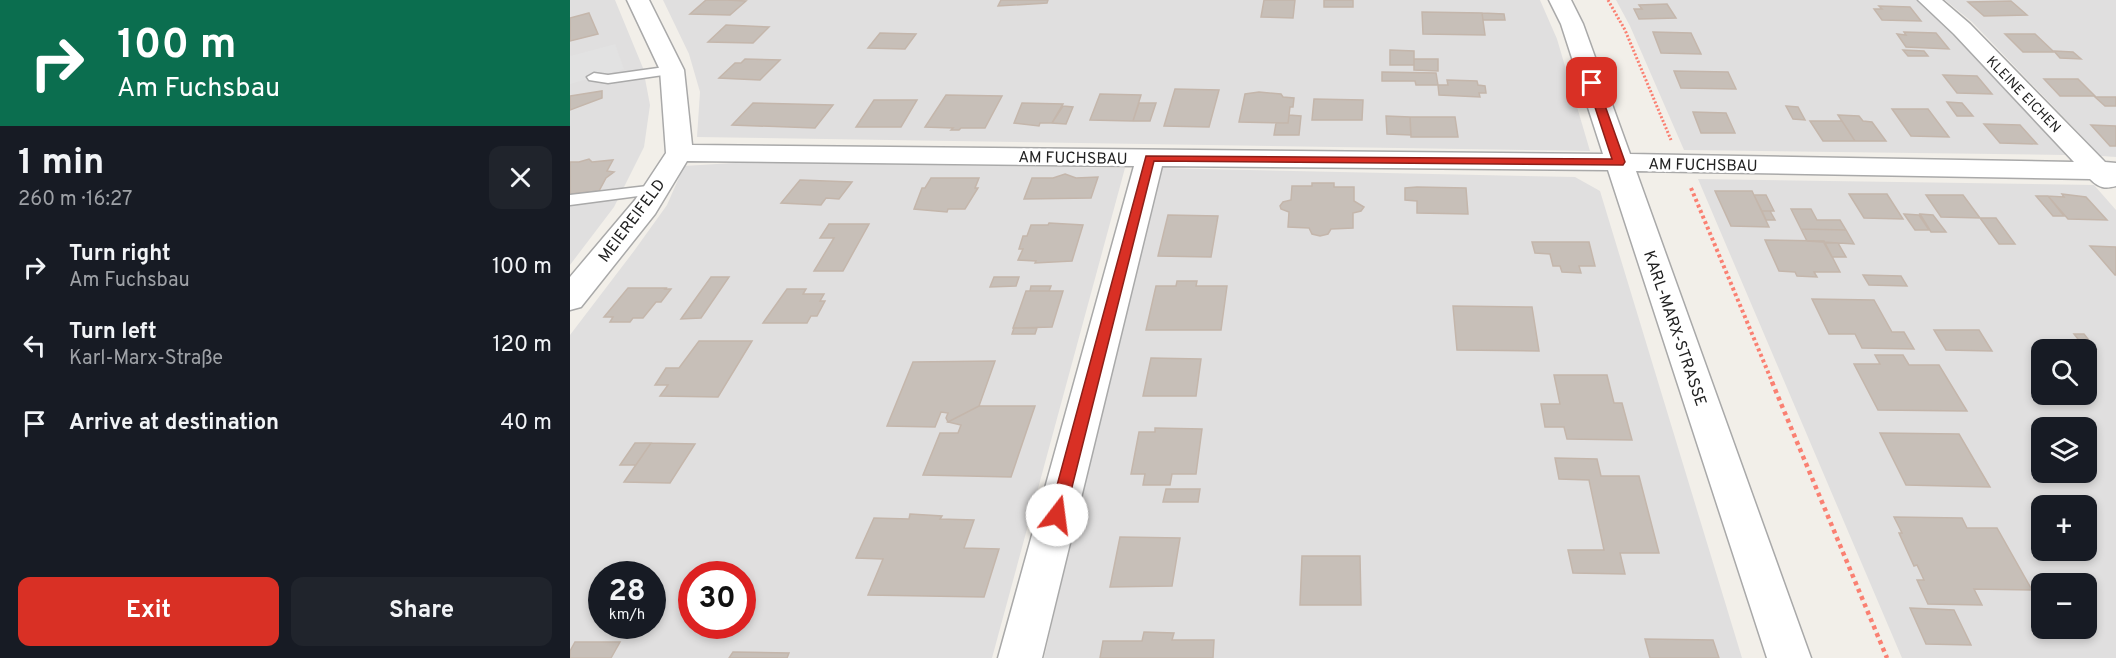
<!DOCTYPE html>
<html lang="en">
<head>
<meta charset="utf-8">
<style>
  :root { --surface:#171b24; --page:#20242c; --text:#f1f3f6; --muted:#9ea1a6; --accent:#d93025 }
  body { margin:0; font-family:Overpass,sans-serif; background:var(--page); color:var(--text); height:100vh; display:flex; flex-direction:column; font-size:22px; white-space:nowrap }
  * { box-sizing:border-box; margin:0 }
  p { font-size:20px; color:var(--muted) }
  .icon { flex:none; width:33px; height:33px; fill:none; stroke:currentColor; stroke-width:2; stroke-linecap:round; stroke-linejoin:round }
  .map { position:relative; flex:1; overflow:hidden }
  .panel { display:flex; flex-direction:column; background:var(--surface); width:570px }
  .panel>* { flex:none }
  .top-card { background:#0b6e4f; color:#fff; overflow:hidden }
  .tools { position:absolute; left:1461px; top:339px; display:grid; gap:12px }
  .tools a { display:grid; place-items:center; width:66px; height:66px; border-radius:12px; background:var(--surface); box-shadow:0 3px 9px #0003; font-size:30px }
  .speed { position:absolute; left:18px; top:561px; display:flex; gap:12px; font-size:30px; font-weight:700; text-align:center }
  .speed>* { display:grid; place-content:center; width:78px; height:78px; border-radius:50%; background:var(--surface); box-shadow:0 3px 9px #0003; line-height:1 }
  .speed small { font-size:15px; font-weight:400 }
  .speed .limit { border:9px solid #d22; background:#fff; color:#111 }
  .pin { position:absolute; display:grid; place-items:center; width:51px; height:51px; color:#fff; margin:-26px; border-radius:12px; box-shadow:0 3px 9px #0006 }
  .me { position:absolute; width:66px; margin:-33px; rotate:15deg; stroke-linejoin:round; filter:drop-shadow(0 0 4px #0008) }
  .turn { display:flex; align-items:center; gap:21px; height:126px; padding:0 18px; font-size:27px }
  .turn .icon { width:78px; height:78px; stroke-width:2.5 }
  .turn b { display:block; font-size:42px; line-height:51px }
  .round { display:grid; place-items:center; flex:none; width:63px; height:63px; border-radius:12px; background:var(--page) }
  .overview { display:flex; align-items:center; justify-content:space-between; height:102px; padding:0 18px }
  h1 { font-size:36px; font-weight:700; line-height:45px }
  .cta { display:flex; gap:12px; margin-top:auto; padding:12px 18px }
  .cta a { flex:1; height:69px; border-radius:12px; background:var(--accent); color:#fff; font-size:24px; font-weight:700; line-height:69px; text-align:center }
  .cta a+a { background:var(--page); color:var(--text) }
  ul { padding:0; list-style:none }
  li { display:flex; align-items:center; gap:18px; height:78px; padding:0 18px }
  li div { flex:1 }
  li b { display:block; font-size:22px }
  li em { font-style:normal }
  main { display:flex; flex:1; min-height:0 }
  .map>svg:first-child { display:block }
  .residential { fill:#e0dfdf; fill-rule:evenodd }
  .parking { fill:#e2e2e2 }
  .building { fill:#c7bfb8; stroke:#c4b6ab; stroke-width:1.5 }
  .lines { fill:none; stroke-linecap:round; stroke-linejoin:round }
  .service-casing { stroke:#a9a9a9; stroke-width:3 }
  .minor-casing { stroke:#a9a9a9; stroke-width:3 }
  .path-far2 { stroke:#fa8072; stroke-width:3; stroke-dasharray:2 2; stroke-linecap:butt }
  .path-far1 { stroke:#fa8072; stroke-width:4; stroke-dasharray:3 3; stroke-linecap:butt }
  .path { stroke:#fa8072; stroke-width:4.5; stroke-dasharray:4 4; stroke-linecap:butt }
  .service { fill:#fff; fill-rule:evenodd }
  .minor { fill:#fff; fill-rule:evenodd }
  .route { fill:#d93025; stroke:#8d1f18; stroke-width:1.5 }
  .labels { text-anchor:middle; stroke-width:5; stroke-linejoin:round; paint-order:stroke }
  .far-street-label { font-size:14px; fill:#222; stroke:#fff }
  .street-label { font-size:16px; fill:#222; stroke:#fff }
</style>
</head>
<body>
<main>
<section class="panel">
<div class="top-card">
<div class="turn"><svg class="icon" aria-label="right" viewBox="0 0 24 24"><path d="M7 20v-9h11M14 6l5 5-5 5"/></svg><div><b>100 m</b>Am Fuchsbau</div></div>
</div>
<div class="overview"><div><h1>1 min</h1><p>260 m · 16:27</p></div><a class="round"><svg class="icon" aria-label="close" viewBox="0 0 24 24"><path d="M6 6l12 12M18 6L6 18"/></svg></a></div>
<ul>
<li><svg class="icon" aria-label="right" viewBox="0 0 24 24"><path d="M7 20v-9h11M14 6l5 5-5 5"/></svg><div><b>Turn right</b><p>Am Fuchsbau</p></div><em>100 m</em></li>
<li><svg class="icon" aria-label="left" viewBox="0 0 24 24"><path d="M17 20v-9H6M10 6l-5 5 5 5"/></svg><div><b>Turn left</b><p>Karl-Marx-Straße</p></div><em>120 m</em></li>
<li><svg class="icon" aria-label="arrive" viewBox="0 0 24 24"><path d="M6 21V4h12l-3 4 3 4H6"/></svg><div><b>Arrive at destination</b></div><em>40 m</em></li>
</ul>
<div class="cta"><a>Exit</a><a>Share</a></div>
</section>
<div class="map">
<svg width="1546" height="658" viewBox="0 0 1546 658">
  <rect width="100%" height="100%" fill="#f2efe9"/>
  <!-- residential -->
  <path class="residential" d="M0,0H45L73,68L80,105L74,147L44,207L0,265Z
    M93,0H970L987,39L1020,151L127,137L130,92L119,54Z
    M1046,0H1347L1377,27L1496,155L1114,150L1060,26Z
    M1375,0H1546V157L1531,156L1402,22Z
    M180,162L555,168L422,658H0V335L64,251L97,205L114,166ZM32,574H82V626H32ZM122,574H172V626H122Z
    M587,168L1005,177L1030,191L1172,658H474Z
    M1128,179L1524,185L1546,210V658H1332ZM1472,350H1516V394H1472ZM1472,428H1516V472H1472ZM1472,506H1516V550H1472ZM1472,584H1516V628H1472Z"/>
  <!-- parking -->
  <path class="parking" d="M45,44L54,69L0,84V56Z"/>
  <!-- building -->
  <path class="building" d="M136,0H156L176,1L160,15L120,14Z
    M431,0H478L477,3L428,6Z
    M694,0H725L723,18L691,17Z
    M754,0H783V7H754Z
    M1441,1L1457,15L1414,16L1398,2Z
    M1097,4L1106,18L1069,19L1064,9H1072L1069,5Z
    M1309,6L1340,7L1351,21L1312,20L1304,9H1312Z
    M852,12L912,13L915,35L853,34Z
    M19,13L28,34L0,41V18Z
    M912,13L934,14L935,20H913Z
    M156,25L199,27L183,43L138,42Z
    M1083,32L1121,33L1131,54L1091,53Z
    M1334,32L1366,33L1379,49L1336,47L1327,34L1336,35Z
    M310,33L346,34L335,49L298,48Z
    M1435,34H1465L1484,52H1453Z
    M820,50L844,51V65H820Z
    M1333,50L1354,51L1358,56H1338Z
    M1484,51L1503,52L1511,59L1490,58Z
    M175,59L210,60L190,80L149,78L165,63H171Z
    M844,59H868V71L844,70Z
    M1104,71L1158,72L1166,89L1111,88Z
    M812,72L866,73L868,85H846L845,81H812Z
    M1373,75L1407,76L1422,94L1387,93Z
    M1474,79H1508L1525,96H1490Z
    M877,80L907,81L908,85L915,86L916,93H909L910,97L869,95L868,85H878Z
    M605,89L649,90L639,127L594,126Z
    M32,91V98L0,110V96Z
    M689,92L711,94L713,97L724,98L723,107H720L718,123L669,122L675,94Z
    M530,94L571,95L563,121L520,120Z
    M376,95L432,96L415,128H391L389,130H381L383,128L355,127Z
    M1525,97H1546V106H1535Z
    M744,99L793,100L792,120H742Z
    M304,100H347L331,127H286Z
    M1377,102L1392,103L1403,116H1387Z
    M183,103L263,105L245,128L162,125Z
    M452,103L493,104L482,123H470L469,126L444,123Z
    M569,103H586L580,121H563Z
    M493,106L503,107L496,124L482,123Z
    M1216,106L1228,107L1235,120L1223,119Z
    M1322,109H1358L1379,137L1341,136Z
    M1123,112L1156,113L1165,133H1131Z
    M719,115L731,116L729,135H704L706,123H718Z
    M1268,115L1289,116L1293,121L1302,122L1316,141H1285Z
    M816,116L840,117L841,135L817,134Z
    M840,117H885L888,137H841Z
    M1240,121H1272L1285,141H1253Z
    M1414,124L1450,125L1467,144L1430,143Z
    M1521,125L1546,126V146H1540Z
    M19,159L22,162L43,160L37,171L44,172L36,178L29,191L0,194V162H9Z
    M495,174L506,178L528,177L521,198L454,199L462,178H483Z
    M361,178H409L405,188H408L395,209H378L377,212L344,209L352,188H355Z
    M230,180L282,182L269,199L256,198L251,205L211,203Z
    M742,183H764V187H784V201L794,207L791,211L783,213V228L761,229L758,234L750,236L742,234L739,228L718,227L719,212L711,209L710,206L713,202L721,200L722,186H742Z
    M847,187L896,188L898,214L847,213V201L835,200V188Z
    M1145,191H1182L1199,227L1161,226Z
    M1279,194H1317L1333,219L1294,218Z
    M1492,194L1516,197L1537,220L1498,219L1478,196L1494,197Z
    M1184,195H1196L1204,211H1192Z
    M1356,195H1393L1410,218L1371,217Z
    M1466,196H1478L1494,216H1483Z
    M1221,209H1241L1247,220H1270L1276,230L1231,229Z
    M1192,211H1200L1205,220H1196Z
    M1334,214L1349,215L1359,230H1345Z
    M1350,214L1363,215L1376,232H1361Z
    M598,215L648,216L641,257L588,256Z
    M1410,218H1426L1445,244H1429Z
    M479,223L513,225L502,261L465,263L466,261L448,260L453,249H449L453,236H457L461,225H478Z
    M259,224H299L273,271H244L264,238H250Z
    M1231,229L1276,230L1284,244L1237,241Z
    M1195,240L1254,241L1270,272H1244L1247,277L1227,276L1225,272L1209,271Z
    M962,242H1019L1025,266H1009L1011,273L992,272L990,266H983L980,254L965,253Z
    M1254,243H1268L1276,257H1262Z
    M1520,246L1546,247V275H1545Z
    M1293,275L1331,276L1337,286L1299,285Z
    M141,277H159L131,318L111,319Z
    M424,277H449L446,286L420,287Z
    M607,281H627L626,286H657L651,330H576L586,286H606Z
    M461,286H481L479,291H460Z
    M58,288H96L95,289H101L91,302H86L73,318H63L60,322H40L43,317H34Z
    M217,289H236L233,294H254L250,301H255L247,316H241L237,323H193Z
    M456,291H493L482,327L443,328Z
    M1242,299L1304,300L1322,332H1334L1344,349L1292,348L1285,334H1259Z
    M883,306L962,307L969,351L887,350Z
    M444,328H467L465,334H442Z
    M1364,330H1409L1422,351L1376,350Z
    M1504,334H1514L1526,349L1515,348Z
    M129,341H182L148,397L90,396L98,385H85L96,368H109Z
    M1305,355H1333L1339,365H1369L1397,411L1308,410L1284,364H1310Z
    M581,358L631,359L626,396H573Z
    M425,361L409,406L378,422L376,418L378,413L371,412L365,427L317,426L343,362Z
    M984,375H1037L1044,403H1052L1062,440L997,439L994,427H975L971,404H990Z
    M409,406H465L441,477L353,475L370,433H388L391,425L378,422Z
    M585,428L632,429L626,474H602L600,485H573L575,474H561L569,432H585Z
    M1310,433L1389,434L1420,487L1336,485Z
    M65,443H81L66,465H50Z
    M81,443L125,444L100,483L54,482Z
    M985,458L1027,459L1031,476H1069L1089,553H1050L1055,574L1003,573L998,550H1034L1019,480L989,479Z
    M596,489H630L628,502H593Z
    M340,514L372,516L370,519L404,520L394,548L429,549L414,597L298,595L313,559L286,558L304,518L339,519Z
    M1324,517L1392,518L1397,528H1427L1462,590L1404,589L1412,605L1358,604L1347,580H1354L1347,565L1344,566L1329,533H1332Z
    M550,537L610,538L602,586L540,587Z
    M732,556H790L791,605H730Z
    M1340,608L1384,610L1401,645L1356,644Z
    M574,632L604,633L602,640H644L643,658H530L533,641H572Z
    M1075,639L1143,640L1149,658H1080Z
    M5,642H50L41,658H0V651Z
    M163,652L219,653L217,658H159Z"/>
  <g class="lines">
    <!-- service casing -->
    <g class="service-casing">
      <path id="service" d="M102,66L107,67L108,70L107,73L38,83L19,80L17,77L24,73L38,75Z
        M86,185L94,190L91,193L0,205V195Z"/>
    </g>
    <!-- minor casing -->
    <g class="minor-casing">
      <path id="minor" d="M57,0H79L114,70L122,145L1033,154L991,24L979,0H1001L1013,24L1060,154L1504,162L1384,34L1348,0H1372L1400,24L1535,162L1546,163V186C1535,189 1529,188 1520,179L1066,171L1241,658H1197L1038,170L592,166L472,658H428L564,166L117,161L85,214L11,307L0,310V277L65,200L96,153L90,70Z"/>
    </g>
    <!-- path-far2 -->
    <path class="path-far2" d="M1038,0L1055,30L1101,140"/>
    <!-- path-far1 -->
    <path class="path-far1" d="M1121,188L1203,384"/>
    <!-- path -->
    <path class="path" d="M1202,382L1317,658"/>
    <!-- service -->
    <use href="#service" class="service"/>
    <!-- minor -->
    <use href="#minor" class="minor"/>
  </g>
  <!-- route -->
  <path class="route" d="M1022,80L1027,83L1055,162L1053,165L584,161L495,515L493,520L487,522L481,520L479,515L576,156L1042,159L1017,83Z"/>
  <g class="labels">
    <!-- far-street labels -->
    <g class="far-street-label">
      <text transform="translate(1454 94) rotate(46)" y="5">KLEINE EICHEN</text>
    </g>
    <!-- street labels -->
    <g class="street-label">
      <text transform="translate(503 157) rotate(1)" y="6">AM FUCHSBAU</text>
      <text transform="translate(1133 164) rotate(1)" y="6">AM FUCHSBAU</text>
      <text transform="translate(61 220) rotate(-53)" y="6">MEIEREIFELD</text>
      <text transform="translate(1106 328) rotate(71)" y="6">KARL-MARX-STRASSE</text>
    </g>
  </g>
</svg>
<div class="tools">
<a><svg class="icon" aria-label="search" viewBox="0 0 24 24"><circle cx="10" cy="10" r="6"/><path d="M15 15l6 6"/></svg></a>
<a><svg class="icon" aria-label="layers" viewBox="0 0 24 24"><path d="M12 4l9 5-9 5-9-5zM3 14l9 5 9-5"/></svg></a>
<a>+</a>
<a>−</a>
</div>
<div class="speed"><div>28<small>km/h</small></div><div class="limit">30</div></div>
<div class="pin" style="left:1022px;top:83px;background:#d93025"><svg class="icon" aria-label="arrive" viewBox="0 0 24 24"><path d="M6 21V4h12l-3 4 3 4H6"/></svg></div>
<svg class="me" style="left:487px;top:515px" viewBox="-20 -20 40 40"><circle r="19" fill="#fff"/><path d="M0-13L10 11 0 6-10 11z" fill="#d93025"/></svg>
</div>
</main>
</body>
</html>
